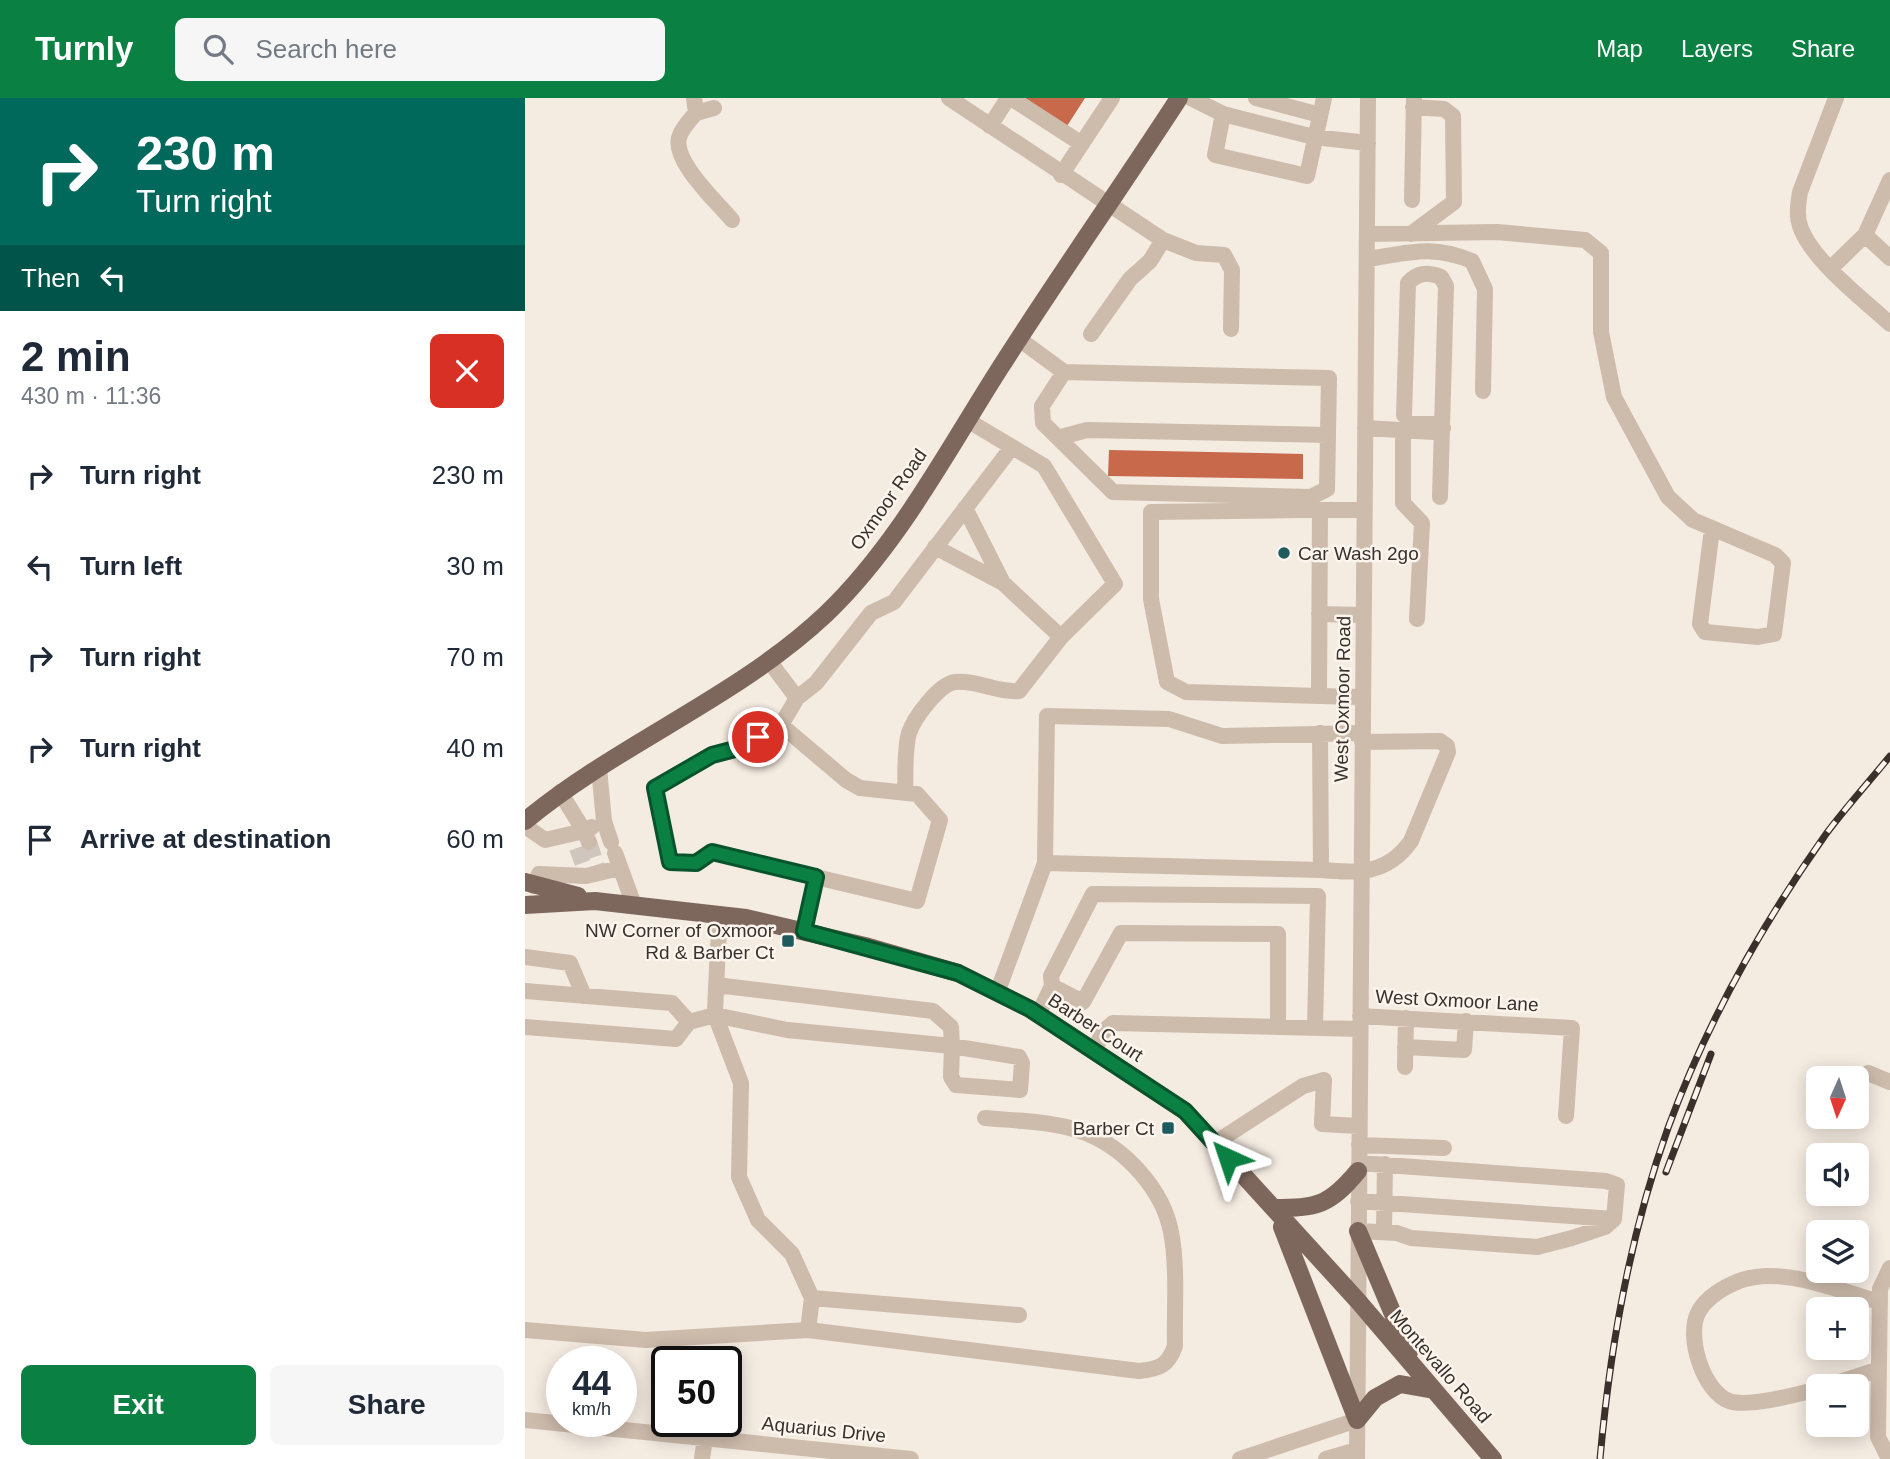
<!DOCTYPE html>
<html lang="en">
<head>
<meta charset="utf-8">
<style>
  :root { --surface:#fff; --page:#f6f6f7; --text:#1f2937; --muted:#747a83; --accent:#0b8043 }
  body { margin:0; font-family:Helvetica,sans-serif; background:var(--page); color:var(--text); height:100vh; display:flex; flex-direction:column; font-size:26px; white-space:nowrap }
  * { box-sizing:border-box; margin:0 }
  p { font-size:23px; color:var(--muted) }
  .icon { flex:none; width:38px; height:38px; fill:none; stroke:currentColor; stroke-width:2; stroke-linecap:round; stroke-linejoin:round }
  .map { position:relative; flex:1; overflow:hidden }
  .details { display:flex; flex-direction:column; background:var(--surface); width:525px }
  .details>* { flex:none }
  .guide { background:#00695c; color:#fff; overflow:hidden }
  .needle { width:46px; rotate:183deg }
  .buttons { position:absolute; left:1281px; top:968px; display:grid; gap:14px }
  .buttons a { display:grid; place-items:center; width:63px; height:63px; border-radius:10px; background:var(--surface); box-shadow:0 4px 18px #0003; font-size:35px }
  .speed { position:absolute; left:21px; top:1248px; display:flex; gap:14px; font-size:35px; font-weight:700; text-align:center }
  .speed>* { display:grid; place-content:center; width:91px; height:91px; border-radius:50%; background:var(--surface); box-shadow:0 4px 18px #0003; line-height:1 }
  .speed small { font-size:18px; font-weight:400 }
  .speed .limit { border:4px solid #111; border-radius:10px; background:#fff; color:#111 }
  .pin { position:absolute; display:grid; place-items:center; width:60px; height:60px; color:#fff; margin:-30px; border:4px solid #fff; border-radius:50%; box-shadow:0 2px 7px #0007 }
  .me { position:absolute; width:77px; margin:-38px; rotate:318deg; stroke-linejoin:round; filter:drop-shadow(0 0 5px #0008) }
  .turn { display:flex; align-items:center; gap:24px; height:147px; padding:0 21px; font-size:32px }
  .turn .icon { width:91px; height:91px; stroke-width:2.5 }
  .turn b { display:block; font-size:49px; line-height:60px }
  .then { display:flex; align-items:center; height:66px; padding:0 21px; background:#0003; gap:14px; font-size:26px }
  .round { display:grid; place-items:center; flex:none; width:74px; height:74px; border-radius:10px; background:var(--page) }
  .summary { display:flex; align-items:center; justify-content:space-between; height:119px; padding:0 21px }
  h1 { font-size:42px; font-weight:800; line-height:52px }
  .cta { display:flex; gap:14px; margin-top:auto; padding:14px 21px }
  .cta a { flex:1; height:80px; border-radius:10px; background:var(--accent); color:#fff; font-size:28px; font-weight:800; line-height:80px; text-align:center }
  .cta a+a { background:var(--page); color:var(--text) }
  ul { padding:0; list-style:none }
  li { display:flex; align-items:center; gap:21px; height:91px; padding:0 21px }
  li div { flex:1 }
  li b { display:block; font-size:26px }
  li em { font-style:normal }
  header { display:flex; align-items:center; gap:42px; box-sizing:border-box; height:98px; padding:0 35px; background:var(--accent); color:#fff }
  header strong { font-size:33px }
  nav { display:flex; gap:38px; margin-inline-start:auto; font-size:24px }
  .search { width:490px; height:63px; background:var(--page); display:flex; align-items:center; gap:18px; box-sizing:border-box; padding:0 24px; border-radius:10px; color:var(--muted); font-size:26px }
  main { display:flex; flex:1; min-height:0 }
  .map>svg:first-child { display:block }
  .building { fill:#c8694b }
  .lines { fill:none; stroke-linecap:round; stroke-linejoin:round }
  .minor-tunnel { stroke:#cfc6bd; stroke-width:16; stroke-dasharray:16 8; stroke-linecap:butt }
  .minor { stroke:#cdbbac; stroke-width:16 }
  .major { stroke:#7d675c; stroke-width:18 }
  .rail-casing { stroke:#3b302b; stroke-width:7 }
  .rail { stroke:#fbf5ee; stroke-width:4.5; stroke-dasharray:13; stroke-linecap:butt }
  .route-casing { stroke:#07532c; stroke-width:18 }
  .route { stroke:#0b8043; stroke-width:12 }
  .poi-dot { fill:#1f5a5e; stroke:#fbf5ee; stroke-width:2.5 }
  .labels { text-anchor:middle; stroke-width:5; stroke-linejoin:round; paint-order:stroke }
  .street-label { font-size:19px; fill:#3b302b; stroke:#fbf5ee }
  .poi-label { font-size:19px; fill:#3b302b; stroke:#fbf5ee; text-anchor:end }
</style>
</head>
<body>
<header>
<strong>Turnly</strong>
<div class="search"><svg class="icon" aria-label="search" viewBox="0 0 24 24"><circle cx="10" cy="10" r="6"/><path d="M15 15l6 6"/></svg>Search here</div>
<nav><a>Map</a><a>Layers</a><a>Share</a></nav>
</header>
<main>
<section class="details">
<div class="guide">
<div class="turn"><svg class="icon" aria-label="right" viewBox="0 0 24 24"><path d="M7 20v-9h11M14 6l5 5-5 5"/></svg><div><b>230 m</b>Turn right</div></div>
<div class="then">Then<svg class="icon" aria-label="left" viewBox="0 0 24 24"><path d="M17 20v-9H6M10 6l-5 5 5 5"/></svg></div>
</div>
<div class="summary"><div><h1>2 min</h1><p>430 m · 11:36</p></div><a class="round" style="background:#d93025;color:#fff"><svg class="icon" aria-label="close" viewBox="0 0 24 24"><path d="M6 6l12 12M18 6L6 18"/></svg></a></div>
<ul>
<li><svg class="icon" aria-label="right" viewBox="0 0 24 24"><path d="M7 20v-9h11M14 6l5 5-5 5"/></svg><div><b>Turn right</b></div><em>230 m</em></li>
<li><svg class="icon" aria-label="left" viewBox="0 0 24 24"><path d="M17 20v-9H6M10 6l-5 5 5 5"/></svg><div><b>Turn left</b></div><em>30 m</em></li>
<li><svg class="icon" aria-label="right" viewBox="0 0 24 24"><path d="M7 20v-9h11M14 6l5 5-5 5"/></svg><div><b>Turn right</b></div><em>70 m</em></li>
<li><svg class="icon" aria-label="right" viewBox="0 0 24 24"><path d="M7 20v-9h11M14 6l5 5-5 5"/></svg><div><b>Turn right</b></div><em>40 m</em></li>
<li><svg class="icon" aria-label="arrive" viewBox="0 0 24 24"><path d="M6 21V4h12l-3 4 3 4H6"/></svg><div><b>Arrive at destination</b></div><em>60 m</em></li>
</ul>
<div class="cta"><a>Exit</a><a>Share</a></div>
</section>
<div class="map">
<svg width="1365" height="1361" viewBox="0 0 1365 1361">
  <rect width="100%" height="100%" fill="#f4ebe1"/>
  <!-- building -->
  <path class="building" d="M499,0H560L542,28Z
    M584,352L778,356V381L583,378Z"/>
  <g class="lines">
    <!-- minor-tunnel -->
    <path class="minor-tunnel" d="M64,744L72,768
      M52,750L60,772"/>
    <!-- minor -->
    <path class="minor" d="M169,0L171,15L189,10
      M424,0L638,142L625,163L605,181L566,236
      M486,0L557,46
      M666,0L698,16L690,57L782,78L799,0
      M731,0L795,17
      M1311,0L1275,94C1273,107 1271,119 1276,131C1290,165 1338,201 1365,226
      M171,15C166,21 158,29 155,37C144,60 192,104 207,122
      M698,16L789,39L843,45
      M465,28L483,0
      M536,77L587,0
      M887,102L889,0
      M842,136L972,134L1060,142L1076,155V234L1089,299L1143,399L1168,422L1250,457L1258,465L1249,536L1233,539L1180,534L1175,526L1187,431
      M886,136L929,104L928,18L919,11L888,9
      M1340,137L1365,160
      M638,142L671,155L699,157L707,172L706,231
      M842,161C883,155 907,146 947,163L960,191L958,293
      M1306,170L1340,137L1365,82
      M494,241L539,274L804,280L802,391L786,399L588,394L518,325L517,308L539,274
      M879,317L883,185C893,174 903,174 916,179L921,188L915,399
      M840,330L909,334L918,330L909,326H887L883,330
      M878,330V405L897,425L892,521
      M536,339L562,332L803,337
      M440,410L478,485L536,539
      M795,412L794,598L661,594L642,584L626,501V414L775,412H839
      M410,449L478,485
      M794,516L838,517
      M244,563L272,600L256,627
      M794,598L837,599
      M272,600L291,585L346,515L369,504L487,349
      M795,635L796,772C833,775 862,777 886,743L923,654L922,648L915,643L837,644
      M74,670L79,723L86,744
      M35,694L59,733L67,729
      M380,694C381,676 379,652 384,635C389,620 414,586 430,584C453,582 472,595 494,593L536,539L590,486L519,368L442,322
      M0,728L20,742L59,733L64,744
      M90,755L109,807
      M520,765L796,772
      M9,788L14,776L61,778L95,770
      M279,833L291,779L187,754L171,765L145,764L129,689L187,657L210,651L256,627L321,682L335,690L392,696L415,722L392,803L291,779
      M0,859L45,865L59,898
      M191,887L408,913L426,929L427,948L262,932L190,917C191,884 193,850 195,817
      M527,888L558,904L596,835L753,836V929
      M0,893L147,905L164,924
      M472,895L520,765L522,618L644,621L697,638L837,635
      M513,917L527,888L526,878L568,796L793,798L790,930
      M835,918L1047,930L1041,1018
      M0,929L151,941L164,924L190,917L216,985L214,1079L233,1122L267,1156L287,1200L283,1232L614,1273C634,1271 643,1268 650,1248C649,1211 653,1170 646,1134C638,1092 601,1051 561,1035C530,1023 493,1023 460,1020
      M427,948L494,959L497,965L495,992L431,987L426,979Z
      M880,949L939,952L941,923
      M569,953L578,934L588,925L835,931
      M880,969L881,920
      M1343,975L1365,984
      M690,1045L778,988L799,982L797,1026L834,1028
      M834,1047L919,1050
      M833,1103L1089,1121
      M833,1133L872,1135L886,1140L1012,1149L1047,1140L1080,1129L1089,1121L1092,1087L1081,1083L834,1065
      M859,1134L860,1066
      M287,1200L494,1217
      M0,1232L121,1242L283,1232
      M1302,1288L1354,1271
      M1293,1291C1274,1296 1222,1310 1204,1303C1178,1293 1161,1239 1173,1215C1180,1200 1199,1189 1214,1183C1258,1167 1313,1193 1355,1204
      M0,1322L386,1361
      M177,1361L180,1340
      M715,1361L832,1322
      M801,1361L832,1352
      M832,1361L843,0
      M1364,1361L1353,1339L1355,1191L1365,1170"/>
    <!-- major -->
    <path class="major" d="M0,723C94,645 212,600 301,516C373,447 422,353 475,270C533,179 595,91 654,0
      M0,784L53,798
      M0,807L70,803L221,820L340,848L433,875L505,911L660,1013L833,1203L968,1361
      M748,1110C792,1110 804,1108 833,1073
      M757,1129L832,1322
      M833,1133L884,1254
      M832,1322L850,1300L875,1286L909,1292"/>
    <!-- rail casing -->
    <g class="rail-casing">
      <path id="rail" d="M1141,1074L1186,956
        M1075,1361C1085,1249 1105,1136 1143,1030C1181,926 1238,825 1301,736C1321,709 1344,684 1365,658"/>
    </g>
    <!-- rail -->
    <use href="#rail" class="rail"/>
  </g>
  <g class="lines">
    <!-- route casing -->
    <g class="route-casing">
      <path id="route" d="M233,639L210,651L187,657L130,690L145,764L171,765L187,754L291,779L279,833L433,875L505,911L660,1013L703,1060"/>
    </g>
    <!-- route -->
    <use href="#route" class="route"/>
  </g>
  <!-- markers -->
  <g class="poi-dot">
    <circle cx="759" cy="455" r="7"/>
    <rect x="256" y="836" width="14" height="14" rx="3.5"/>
    <rect x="636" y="1023" width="14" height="14" rx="3.5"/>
  </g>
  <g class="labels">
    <!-- street labels -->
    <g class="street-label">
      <text transform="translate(363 401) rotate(-55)" y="7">Oxmoor Road</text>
      <text transform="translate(817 601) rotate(-89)" y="7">West Oxmoor Road</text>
      <text transform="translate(932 902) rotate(3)" y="7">West Oxmoor Lane</text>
      <text transform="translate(571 929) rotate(33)" y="7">Barber Court</text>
      <text transform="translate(916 1268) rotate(49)" y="7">Montevallo Road</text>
      <text transform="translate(299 1331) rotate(6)" y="7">Aquarius Drive</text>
    </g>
    <!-- poi labels -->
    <g class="poi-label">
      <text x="773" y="462" text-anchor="start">Car Wash 2go</text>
      <text x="249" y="839">NW Corner of Oxmoor<tspan x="249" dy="22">Rd &amp; Barber Ct</tspan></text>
      <text x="629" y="1037">Barber Ct</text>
    </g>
  </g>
</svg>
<div class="buttons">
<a><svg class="needle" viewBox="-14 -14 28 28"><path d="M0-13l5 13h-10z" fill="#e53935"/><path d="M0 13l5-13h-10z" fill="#747a83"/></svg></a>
<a><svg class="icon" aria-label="sound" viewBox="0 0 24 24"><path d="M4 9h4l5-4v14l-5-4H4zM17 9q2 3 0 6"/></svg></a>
<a><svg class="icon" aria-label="layers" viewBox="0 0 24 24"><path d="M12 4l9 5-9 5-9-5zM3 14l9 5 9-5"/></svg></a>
<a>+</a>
<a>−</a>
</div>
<div class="speed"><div>44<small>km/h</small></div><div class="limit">50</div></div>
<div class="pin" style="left:233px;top:639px;background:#d93025"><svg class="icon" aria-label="arrive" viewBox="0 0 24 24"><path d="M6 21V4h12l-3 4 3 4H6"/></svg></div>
<svg class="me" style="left:703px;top:1060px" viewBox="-20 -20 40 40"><path d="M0-17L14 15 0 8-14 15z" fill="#0b8043" stroke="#fff" stroke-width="4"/></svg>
</div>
</main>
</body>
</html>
